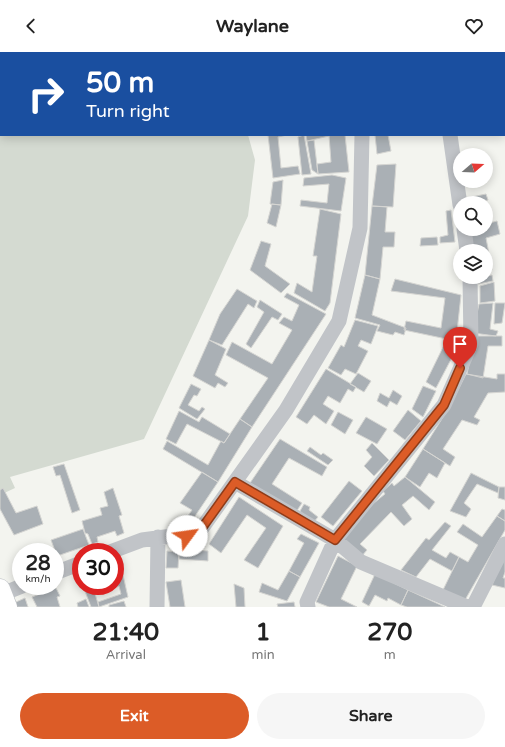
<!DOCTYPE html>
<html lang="en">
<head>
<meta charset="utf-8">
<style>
  :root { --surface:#fff; --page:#f6f6f6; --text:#222; --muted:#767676; --accent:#dc5c27 }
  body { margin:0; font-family:"Varela Round",sans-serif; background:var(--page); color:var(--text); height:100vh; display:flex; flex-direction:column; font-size:15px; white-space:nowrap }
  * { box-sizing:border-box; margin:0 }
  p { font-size:13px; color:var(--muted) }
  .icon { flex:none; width:22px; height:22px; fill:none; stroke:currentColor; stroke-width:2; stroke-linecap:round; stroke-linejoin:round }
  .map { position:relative; height:555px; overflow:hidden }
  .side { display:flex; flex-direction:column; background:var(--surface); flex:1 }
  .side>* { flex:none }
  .guide { position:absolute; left:0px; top:0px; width:505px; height:84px; box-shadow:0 2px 10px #0003; background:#1a4fa0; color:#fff; overflow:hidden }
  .needle { width:26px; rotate:71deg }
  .tools { position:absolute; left:453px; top:96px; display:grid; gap:8px }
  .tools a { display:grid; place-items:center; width:40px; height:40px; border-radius:50%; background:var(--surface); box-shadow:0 2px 10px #0003; font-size:20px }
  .speed { position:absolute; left:12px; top:491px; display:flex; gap:8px; font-size:20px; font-weight:700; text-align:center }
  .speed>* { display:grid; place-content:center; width:52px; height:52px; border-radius:50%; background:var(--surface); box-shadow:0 2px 10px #0003; line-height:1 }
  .speed small { font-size:10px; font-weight:400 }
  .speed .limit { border:6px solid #d22; background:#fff; color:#111 }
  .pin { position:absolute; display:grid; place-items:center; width:34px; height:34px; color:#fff; margin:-41px -17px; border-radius:50% 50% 50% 0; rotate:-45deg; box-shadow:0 0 4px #0007 }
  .pin .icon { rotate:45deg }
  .me { position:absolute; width:44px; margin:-22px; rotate:59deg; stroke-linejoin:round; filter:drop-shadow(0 0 3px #0008) }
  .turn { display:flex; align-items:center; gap:14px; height:84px; padding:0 20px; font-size:18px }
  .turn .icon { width:52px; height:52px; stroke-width:2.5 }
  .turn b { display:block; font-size:28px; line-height:34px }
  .eta { display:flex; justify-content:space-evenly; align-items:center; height:68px; text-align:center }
  .eta b { font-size:24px; font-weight:700; line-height:28px }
  .cta { display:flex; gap:8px; margin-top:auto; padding:8px 20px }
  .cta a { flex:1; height:46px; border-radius:24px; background:var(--accent); color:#fff; font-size:16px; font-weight:700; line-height:46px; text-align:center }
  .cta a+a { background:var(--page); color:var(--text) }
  header { display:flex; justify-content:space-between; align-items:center; height:52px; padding:0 20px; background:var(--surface); font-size:18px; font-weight:700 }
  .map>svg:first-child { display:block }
  .green { fill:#d4dad1 }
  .building { fill:#aab0b5; stroke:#d5d5d2 }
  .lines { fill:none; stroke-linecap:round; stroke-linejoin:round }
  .major-casing { stroke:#b2b6ba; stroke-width:21 }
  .minor { stroke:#c1c4c8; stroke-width:15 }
  .major { stroke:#fff; stroke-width:20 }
  .route-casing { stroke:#8f3c19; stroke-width:10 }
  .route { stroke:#dc5c27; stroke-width:7 }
</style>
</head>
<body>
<header><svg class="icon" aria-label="back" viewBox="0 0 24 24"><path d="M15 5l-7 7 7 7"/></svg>Waylane<svg class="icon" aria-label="heart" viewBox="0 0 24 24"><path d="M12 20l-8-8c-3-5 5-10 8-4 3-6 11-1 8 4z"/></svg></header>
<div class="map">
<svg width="505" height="555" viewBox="0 0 505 555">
  <rect width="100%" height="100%" fill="#f3f4ef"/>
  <!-- green -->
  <path class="green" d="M0,0H226L1,1V83H248L255,108L248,164L144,387L10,425L15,436L0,443Z"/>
  <!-- building -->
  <path class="building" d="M268,83H287L278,85L281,116L298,114L300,122L273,126Z
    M304,83L311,122L302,123L298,85Z
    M306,83H329V84L307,89Z
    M329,83H345L349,120L318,122L317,112L331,110Z
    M375,83H388L391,99L377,102Z
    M314,88L318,122L312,118L307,89Z
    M396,112L393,155L372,154L377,113Z
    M332,123L346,126L341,159L300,154L301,148L327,151L329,132L303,134L304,126Z
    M283,128L281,153L270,152L273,130Z
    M486,142L488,148L476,151H462V147Z
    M272,152L281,153L276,175L267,171Z
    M372,154L387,155L385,180H395L394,195H383L380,227L365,223Z
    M320,157L341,162L330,251L325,259L294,241L297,231L312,240L317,204H313Z
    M451,158L455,190L440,191V185L448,183L446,159Z
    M497,169L500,182L486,186L492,218L486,219V199H471L467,177H486V172Z
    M437,185L438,193L420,194L421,186Z
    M261,189L271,192L265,214L290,232L281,241L250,218Z
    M486,221L487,224L492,223L493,229L478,232L477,225H486Z
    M365,223L380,227L372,263L406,276L404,283L395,280L393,283L377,279L380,273L355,266Z
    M395,227L461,243L456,289L404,278L406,269L441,276L445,246L391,239Z
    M494,230L495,249L480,251V234Z
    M237,237L257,249L254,256L248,252L222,293L209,288L220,262Z
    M287,241L326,262L252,375L240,367L268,326L226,303L232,290L272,312L292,278L279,271L284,265L292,269L299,253L284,245Z
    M260,248L282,262L278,268L272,265L251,296L246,292L264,260L257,255Z
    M493,251L490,277L498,279L496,284L473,281L479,252Z
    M495,251H505L502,271L494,272Z
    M355,268L378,274L371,292L361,288L358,294L368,299L356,322L345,317L341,323L328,316L341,293L344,295Z
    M475,284H502V294H488L483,326L467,322Z
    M209,288L226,297L215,323L228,331L225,335L218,331L215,336L193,324Z
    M446,289L458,294L436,336L426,330Z
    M326,317L356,335L353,340L348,337L340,351L328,344L323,352L334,359L326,372L314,363L307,372L296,365Z
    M358,321L371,329L364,340L350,332Z
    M466,322L497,327V322H505V340L488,341L474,365L480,368L477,373L462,368L443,397L455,405L450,414L423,397L450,354Z
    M191,332L201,337L197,344L194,343L188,353L199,359L202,355L205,357L197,367L179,356Z
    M423,334L436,339L423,365L412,357Z
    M393,338L402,344L397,353L390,349L387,355L377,349L380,341L389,346Z
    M408,358L421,369L405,388L393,379Z
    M179,359L199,370L202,365L230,382L224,391L187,372L176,392L166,387Z
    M338,360L353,368L345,382L331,373Z
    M366,365L387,377L377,392L356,381Z
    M240,367L252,375L218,430L163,397L167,389L208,413L221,389L224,391Z
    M280,387L327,415L322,424L289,406L272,432L302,451L296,460L250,431Z
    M372,391L389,408L374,424L364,414L372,405L366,398Z
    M310,395L321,403L323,401L333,408L328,413L307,399Z
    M423,397L445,411L437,426L429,421L420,435L405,425Z
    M64,412L80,458L72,461L60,423L56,424L53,415Z
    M202,420L218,430L187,476L181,474L192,458L180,451Z
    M471,421L499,435L498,441L477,432L464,451L471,457L466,465L450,459Z
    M405,425L435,450L429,458L413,444L402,453L412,467L404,474L391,460L360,492L367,498L361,505L340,487L374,451L385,442L383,439L392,431L394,434Z
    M349,429L362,439L333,474L321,465Z
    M499,435H505V448L498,446Z
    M3,436L16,461L37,454L43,472L14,483L0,457V438Z
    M113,436L122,463L119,464L124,481L117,484L115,479L97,485L98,490L92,492L88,482L85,481L82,469L102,463L100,456L108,454L104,440Z
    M239,445L283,474L258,516L244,508L266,476L247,463L221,501L209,492Z
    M304,452L310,455L309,458L318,465L313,471L300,459Z
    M502,457L505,458V469L497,464Z
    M497,464L505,469V478L465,548L443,538L459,505L468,510L478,493L457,480L463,472L482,485Z
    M445,470L451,474L432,498L446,506L450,500L459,505L452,519L430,507L416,525L401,518L426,486L429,488Z
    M83,477L89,493L57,504L51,488Z
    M301,482L319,491L300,525L289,519L304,491L297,487Z
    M179,497L208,499V509L179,507Z
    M167,499L179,500L178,516H166Z
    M505,501V520L503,526H505V536L492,533Z
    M338,504L357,514L341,547L357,555H329L316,550Z
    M120,510L128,545L99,555L98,550L121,542L119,534L117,535L115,529V512Z
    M289,519L300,525L287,549L259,540L262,531L278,538Z
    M375,522L408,538L401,553L388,546L387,549L375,543L369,554L362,550Z
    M181,528L185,555H170L166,530Z
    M234,532L244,536L245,555H236Z
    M83,534H97L93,535L99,555H91Z
    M56,536L60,544L57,545L60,555H37L32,545Z
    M408,538L445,555H407L401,553Z
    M25,546L28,555H17L16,550Z
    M86,547L89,555H78L77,551Z
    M124,549L126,555H109V553Z
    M294,550L295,555H278L277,552Z"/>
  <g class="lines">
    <!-- major casing -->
    <g class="major-casing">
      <path id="major" d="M0,537L7,555"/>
    </g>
    <!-- minor -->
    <path class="minor" d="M341,0V1
      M435,0V1
      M504,65H505
      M450,83L460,153
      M464,177L467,199
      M235,430L335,488L361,510L467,555
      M110,500L142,488L195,481L202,476L286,358L339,269L360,176L362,83
      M55,521L81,511
      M2,542L22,534
      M157,555L158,485
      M308,555L307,550L335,488L444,353L471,292L470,225
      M473,555L505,492"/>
    <!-- major -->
    <use href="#major" class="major"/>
  </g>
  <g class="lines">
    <!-- route casing -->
    <g class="route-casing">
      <path id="route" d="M187,484L195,481L202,476L235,430L335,488L444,353L460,316"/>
    </g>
    <!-- route -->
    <use href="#route" class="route"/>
  </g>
</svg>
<div class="tools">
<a><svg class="needle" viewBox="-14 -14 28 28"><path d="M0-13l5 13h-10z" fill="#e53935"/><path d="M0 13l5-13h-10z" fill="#767676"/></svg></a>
<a><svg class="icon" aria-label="search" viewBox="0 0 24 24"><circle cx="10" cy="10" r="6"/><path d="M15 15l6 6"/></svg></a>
<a><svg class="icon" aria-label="layers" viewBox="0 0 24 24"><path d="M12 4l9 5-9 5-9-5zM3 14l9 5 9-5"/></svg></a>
</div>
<div class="speed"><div>28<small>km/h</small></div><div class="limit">30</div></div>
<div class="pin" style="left:460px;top:316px;background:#d93025"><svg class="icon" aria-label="arrive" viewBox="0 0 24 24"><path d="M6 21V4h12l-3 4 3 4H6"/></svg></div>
<svg class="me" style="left:187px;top:484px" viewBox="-20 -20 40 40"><circle r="19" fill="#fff"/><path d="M0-13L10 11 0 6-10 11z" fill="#dc5c27"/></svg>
<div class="guide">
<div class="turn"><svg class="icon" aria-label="right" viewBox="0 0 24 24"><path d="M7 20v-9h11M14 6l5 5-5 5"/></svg><div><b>50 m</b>Turn right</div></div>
</div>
</div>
<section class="side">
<div class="eta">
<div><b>21:40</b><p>Arrival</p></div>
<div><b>1</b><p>min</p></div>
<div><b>270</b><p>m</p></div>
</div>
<div class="cta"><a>Exit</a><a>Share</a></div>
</section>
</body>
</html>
